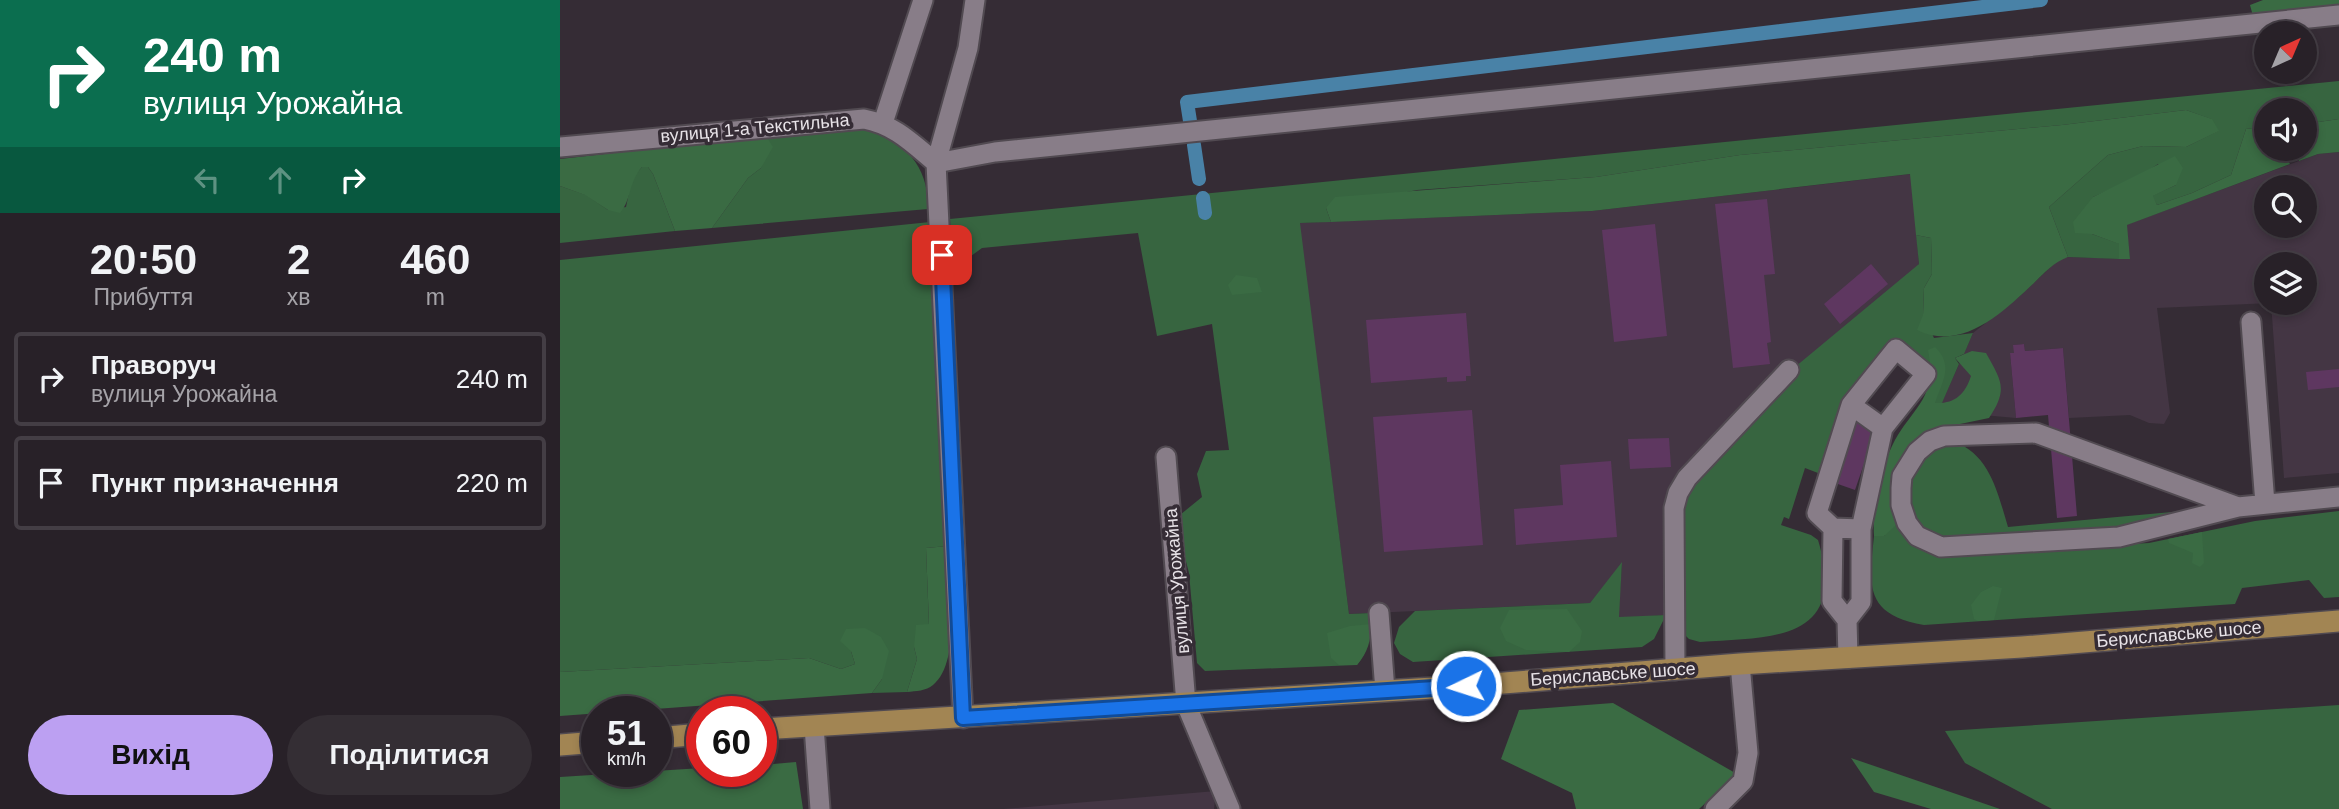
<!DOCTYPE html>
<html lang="uk">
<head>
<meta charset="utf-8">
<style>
  :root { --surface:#282128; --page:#342e34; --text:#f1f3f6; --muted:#a5a3a8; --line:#443e45; --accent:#bca0f2 }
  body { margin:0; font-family:Helvetica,sans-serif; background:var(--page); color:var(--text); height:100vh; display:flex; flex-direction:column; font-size:26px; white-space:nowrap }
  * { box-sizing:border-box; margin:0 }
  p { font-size:23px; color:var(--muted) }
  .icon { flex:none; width:38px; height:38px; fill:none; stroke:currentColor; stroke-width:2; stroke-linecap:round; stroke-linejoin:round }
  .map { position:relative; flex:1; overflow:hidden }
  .side { display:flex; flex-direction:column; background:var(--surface); width:560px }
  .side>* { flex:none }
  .banner { background:#0b6e4f; color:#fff; overflow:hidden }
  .needle { width:46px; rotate:44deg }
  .buttons { position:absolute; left:1694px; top:21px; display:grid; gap:14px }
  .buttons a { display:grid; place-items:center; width:63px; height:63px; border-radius:50%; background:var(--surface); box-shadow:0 4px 10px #0003,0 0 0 2px var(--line); font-size:35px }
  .speed { position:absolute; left:21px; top:696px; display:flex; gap:14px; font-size:35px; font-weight:700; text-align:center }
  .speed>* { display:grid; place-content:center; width:91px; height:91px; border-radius:50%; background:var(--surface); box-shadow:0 4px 10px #0003,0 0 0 2px var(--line); line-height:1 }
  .speed small { font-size:18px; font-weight:400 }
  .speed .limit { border:10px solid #d22; background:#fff; color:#111 }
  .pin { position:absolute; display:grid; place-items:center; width:60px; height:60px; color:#fff; margin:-30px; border-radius:14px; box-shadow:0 4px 10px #0006 }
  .me { position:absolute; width:77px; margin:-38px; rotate:266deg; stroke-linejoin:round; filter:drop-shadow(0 0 5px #0008) }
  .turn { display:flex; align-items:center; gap:24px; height:147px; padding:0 28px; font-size:32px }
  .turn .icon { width:91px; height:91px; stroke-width:2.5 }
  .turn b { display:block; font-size:49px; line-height:60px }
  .lanes { display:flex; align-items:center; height:66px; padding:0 28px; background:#0003; justify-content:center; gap:35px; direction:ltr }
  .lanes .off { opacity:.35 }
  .eta { display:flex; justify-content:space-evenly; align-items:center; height:119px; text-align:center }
  .eta b { font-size:42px; font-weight:800; line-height:49px }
  .button { display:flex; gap:14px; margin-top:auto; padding:14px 28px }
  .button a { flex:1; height:80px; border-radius:42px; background:var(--accent); color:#111; font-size:28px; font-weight:800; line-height:80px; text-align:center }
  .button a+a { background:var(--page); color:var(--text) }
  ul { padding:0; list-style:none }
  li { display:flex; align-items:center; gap:21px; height:94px; margin:0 14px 10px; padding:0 14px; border:4px solid var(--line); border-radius:7px }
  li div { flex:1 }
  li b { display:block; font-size:26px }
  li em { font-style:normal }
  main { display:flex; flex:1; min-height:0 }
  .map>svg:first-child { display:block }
  .built { fill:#443644; fill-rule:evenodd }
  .green { fill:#376540 }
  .forest { fill:#3a6b43 }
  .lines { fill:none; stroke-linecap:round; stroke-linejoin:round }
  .canal { stroke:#4982a7; stroke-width:14 }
  .building { fill:#5e3760 }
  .minor-casing { stroke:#514a51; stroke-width:23 }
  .major-casing { stroke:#514a51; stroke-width:24 }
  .minor { stroke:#887d88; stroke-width:19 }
  .major { stroke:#a28553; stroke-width:21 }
  .route-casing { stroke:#114b97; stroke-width:18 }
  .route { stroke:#1a73e8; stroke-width:12 }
  .labels { text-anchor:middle; stroke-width:7; stroke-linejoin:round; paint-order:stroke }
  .street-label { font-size:18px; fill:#e7e2e7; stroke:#352c35 }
</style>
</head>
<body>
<main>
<section class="side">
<div class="banner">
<div class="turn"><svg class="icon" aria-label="right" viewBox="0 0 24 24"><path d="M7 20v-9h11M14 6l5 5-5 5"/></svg><div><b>240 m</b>вулиця Урожайна</div></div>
<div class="lanes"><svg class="icon off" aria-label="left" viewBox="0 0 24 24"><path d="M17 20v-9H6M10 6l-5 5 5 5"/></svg><svg class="icon off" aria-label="ahead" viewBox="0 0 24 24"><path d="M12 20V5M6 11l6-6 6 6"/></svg><svg class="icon" aria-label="right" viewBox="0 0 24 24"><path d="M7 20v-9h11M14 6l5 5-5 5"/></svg></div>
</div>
<div class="eta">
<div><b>20:50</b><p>Прибуття</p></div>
<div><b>2</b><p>хв</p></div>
<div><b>460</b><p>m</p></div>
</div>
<ul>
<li><svg class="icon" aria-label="right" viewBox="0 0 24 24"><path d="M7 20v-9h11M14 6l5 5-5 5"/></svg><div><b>Праворуч</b><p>вулиця Урожайна</p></div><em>240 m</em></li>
<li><svg class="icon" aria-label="arrive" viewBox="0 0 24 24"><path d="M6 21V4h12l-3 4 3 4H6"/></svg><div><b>Пункт призначення</b></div><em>220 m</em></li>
</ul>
<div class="button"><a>Вихід</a><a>Поділитися</a></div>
</section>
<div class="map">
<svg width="1779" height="809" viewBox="0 0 1779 809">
  <rect width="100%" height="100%" fill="#352c35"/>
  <!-- built -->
  <path class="built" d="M1779,152V473L1724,478L1711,303L1597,308L1610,413L1604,424L1589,423L1570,415L1509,418L1503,348L1465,351L1464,344L1454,345V353H1450L1456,418L1378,411L1413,333L1460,296L1498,260L1508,257L1570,259L1566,225L1758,154ZM1706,187H1745V226H1706ZM1706,264H1745V303H1706Z
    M1351,174L1359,264L1106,615L1058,618L1062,564L1030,603L789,614L739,223L1032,211Z
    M656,791L654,809H443Z"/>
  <!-- green -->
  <path class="green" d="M1779,81V119L1745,124V110H1706V129L1701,127L1686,129L1671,175L1632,193L1597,205L1592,196L1616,185L1598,164L1580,176L1533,197L1532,234L1560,244L1559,259L1508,257L1489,207L1548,155L1583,146L1626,147L1658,131L1651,119L1626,110L1502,125L1180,155L1036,177L857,190L766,208L771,222L740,223L789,614L811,613C811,634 810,648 797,665L645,671L637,663L629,573L615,519L642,497L637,474L646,451L669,450L652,324L597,336L578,233L422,248L400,264L392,252L390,219Z
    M307,128C345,142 369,166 368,209L152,228L188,178L201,168L206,136Z
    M82,167H88L93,174L115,231L0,243V186L26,195L48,210L66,207L72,178Z
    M370,222L388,546L366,548L369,625L354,647L357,659L347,692L312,693L322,679L291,651L295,664L281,669L249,658L0,672V260Z
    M1356,235L1371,238L1372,274L1364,288L1363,315L1374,338L1413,333L1404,354L1395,358L1399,364L1382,403H1374L1371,364V367L1340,343L1275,424L1258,473L1245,468L1229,519L1224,517L1221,525L1251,535L1258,540C1289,642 1212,637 1140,642L1129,639L1123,633V491L1235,367L1359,264Z
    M1394,442C1430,454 1438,494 1448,527L1623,511L1562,531L1391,539L1370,534L1356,524L1350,511L1347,477L1366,449Z
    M1779,511V597L1764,598L1749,580L1682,588L1675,604L1364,625C1304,614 1309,586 1314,536H1324L1336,516L1398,554L1589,543L1695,521Z
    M1062,562L1059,617L1106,615L1094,639L1082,647L853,662L840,654L834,643L839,627L855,611L1030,603Z
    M1779,705V809H1492L1405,763L1385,731Z"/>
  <!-- forest -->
  <path class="forest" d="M1703,0H1779V6L1693,16L1690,5Z
    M1626,110L1652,119L1659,131L1626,147L1583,146L1548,155L1489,207L1508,257C1494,262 1484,273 1474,283C1442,313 1402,352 1357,330L1363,315L1364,288L1372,274L1371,238L1356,235L1350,174L1032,211L771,222L766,208L775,197L1036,177L1180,155L1502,125Z
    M1779,119V152L1758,154L1739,161V149H1745V124Z
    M1701,127L1706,129V149H1719L1730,164L1567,225L1570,259H1559V244L1532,234L1515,233L1513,222L1533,197L1615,156L1623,168L1616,185L1593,196L1597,205L1632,193L1671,175L1686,129Z
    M206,136L213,147L201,168L188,178L152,228L115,231L93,174L88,167H82C68,183 72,199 60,213L48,210L25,195L0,186V159Z
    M676,275L697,278L702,292L672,295L668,285Z
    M1375,347C1395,366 1381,383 1375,403C1394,404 1405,395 1411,376L1395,358L1412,351L1426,353C1442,382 1448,389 1429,418L1381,428L1360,439L1335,526L1324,536H1314C1312,509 1320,470 1332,446C1351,407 1378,401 1368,350Z
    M1642,532L1644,563L1640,567L1632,563L1633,553L1609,543L1608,539Z
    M388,546C389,580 402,662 373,685C366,691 356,691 347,692L357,659L354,647L356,625L369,624L366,548Z
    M1433,586L1442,588L1434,620L1418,621L1414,619L1411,605L1421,592Z
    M1007,609L1022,631L1020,642L1009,652L966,650L946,641L940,628L949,610Z
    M811,624C811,641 808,652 797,665H779L771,658L767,633L790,626Z
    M305,628L321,637L329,651L322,679L312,693L0,716V672L249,658L281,669L295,664L291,651L280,641L286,629Z
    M1053,703L1177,774L1139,809H1016L1012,793L941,759L959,710Z
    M1291,758L1440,809H1371L1314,792Z
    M236,762L243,809H0V777L142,768V772H201V765Z"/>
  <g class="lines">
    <!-- canal -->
    <path class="canal" d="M630,121L627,102L1481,0
      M634,145L639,179
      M643,198L645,213"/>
  </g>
  <!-- building -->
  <path class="building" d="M1207,199L1215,274L1204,275L1211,342L1207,343L1210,364L1173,368L1155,204Z
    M1095,224L1107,336L1054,342L1042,230Z
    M1311,264L1328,284L1280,324L1264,304Z
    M906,313L911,376H906V381L887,382V377L811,383L806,320Z
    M1464,344L1465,351L1503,348L1517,516L1497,518L1488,415L1456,418L1450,353H1454L1453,345Z
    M1779,369V387L1748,390L1746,372Z
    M912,410L923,545L824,552L813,417Z
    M1296,419L1317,426L1295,490L1275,483Z
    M1109,438L1111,467L1070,469L1068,439Z
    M1051,461L1057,537L956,545L954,509L1003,505L1000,465Z"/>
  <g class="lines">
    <!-- minor casing -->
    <g class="minor-casing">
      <path id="minor" d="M323,123L363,0
        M0,147L304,119C335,125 352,143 376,163
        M376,163L435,152L1779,15
        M1691,322L1705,504
        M1291,405L1323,428
        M606,457L626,704L670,809
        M1678,507L1476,433L1384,436L1370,441L1357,452L1342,476L1341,488V505L1347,523L1357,536L1381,547L1559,537L1678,507L1779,497
        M1273,528L1272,601L1287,620L1288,658
        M819,613L825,691
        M1287,620L1301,602V529L1323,428L1366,374L1336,349L1291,405L1257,513L1273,528L1301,529
        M1115,670L1114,508L1118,493L1127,478L1229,370
        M403,718L376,163L408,48L415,0
        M254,726L260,809
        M1155,809L1183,781L1188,753L1180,664"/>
    </g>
    <!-- major casing -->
    <g class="major-casing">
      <path id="major" d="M201,729L906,686L1180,664L1462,647L1779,621
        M96,738L142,734
        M0,745L37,742"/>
    </g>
    <!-- minor -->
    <use href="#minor" class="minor"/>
    <!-- major -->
    <use href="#major" class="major"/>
  </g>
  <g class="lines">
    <!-- route casing -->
    <g class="route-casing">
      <path id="route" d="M382,255L403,718L906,686"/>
    </g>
    <!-- route -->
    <use href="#route" class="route"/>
  </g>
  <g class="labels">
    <!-- street labels -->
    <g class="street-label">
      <text transform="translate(195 128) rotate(-5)" y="6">вулиця 1-а Текстильна</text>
      <text transform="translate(617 581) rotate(-95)" y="6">вулиця Урожайна</text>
      <text transform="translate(1619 634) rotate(-5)" y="6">Бериславське шосе</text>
      <text transform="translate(1053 674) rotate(-4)" y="6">Бериславське шосе</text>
    </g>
  </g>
</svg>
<div class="buttons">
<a><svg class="needle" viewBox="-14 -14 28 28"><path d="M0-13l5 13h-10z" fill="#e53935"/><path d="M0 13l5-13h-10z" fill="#a5a3a8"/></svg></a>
<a><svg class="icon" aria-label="sound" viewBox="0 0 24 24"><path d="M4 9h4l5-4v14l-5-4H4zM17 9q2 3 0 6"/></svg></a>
<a><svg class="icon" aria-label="search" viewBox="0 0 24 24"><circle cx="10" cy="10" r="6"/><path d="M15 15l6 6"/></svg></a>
<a><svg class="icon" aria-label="layers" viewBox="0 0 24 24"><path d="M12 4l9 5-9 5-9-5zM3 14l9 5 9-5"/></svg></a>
</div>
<div class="speed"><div>51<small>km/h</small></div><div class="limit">60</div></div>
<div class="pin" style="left:382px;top:255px;background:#d93025"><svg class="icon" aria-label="arrive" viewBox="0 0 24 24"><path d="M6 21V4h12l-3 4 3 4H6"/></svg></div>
<svg class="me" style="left:906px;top:686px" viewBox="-20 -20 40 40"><circle r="17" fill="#1a73e8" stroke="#fff" stroke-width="3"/><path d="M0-11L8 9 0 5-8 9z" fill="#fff"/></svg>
</div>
</main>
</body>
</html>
